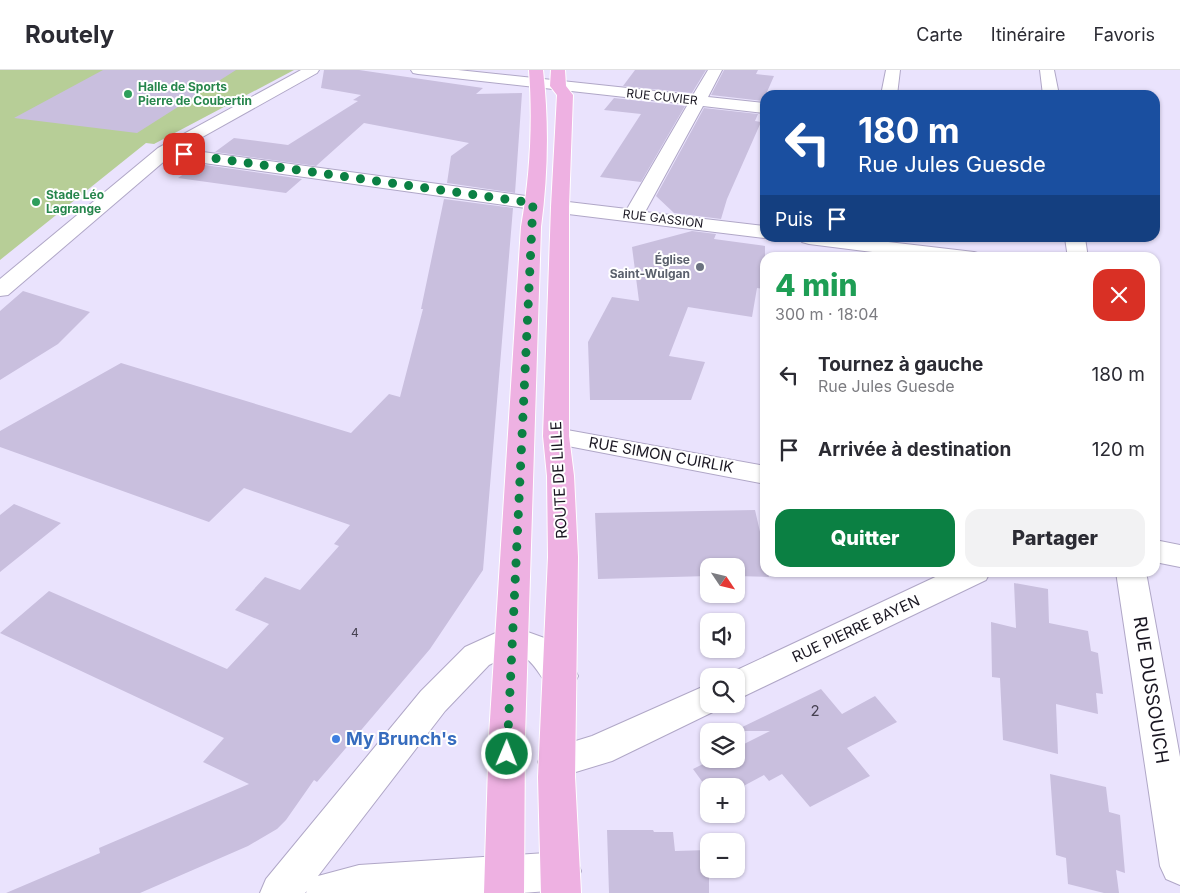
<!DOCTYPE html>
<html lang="fr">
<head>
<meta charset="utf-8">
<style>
  :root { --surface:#fff; --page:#f2f2f3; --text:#2b2b33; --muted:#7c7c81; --line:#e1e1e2; --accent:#0b8043 }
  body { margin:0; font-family:Inter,sans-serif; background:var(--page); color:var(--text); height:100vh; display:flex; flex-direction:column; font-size:19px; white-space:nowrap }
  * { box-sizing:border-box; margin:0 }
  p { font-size:16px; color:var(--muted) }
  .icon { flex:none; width:28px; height:28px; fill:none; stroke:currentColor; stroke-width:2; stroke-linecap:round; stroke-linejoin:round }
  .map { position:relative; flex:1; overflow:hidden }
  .sheet { position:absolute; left:760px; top:182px; width:400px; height:325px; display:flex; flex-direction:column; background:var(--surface); border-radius:15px; box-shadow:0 1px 4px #0004 }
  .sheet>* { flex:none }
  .top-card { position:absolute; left:760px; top:20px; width:400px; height:152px; border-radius:15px; box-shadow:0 1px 4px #0004; background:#1a4fa0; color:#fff; overflow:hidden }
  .needle { width:32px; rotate:125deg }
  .controls { position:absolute; left:700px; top:488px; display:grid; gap:10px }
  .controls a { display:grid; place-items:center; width:45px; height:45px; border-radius:10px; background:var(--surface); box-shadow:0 1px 4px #0004; font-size:25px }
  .pin { position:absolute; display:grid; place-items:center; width:42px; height:42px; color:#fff; margin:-21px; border-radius:10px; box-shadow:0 2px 8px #0006 }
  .me { position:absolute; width:55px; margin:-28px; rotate:1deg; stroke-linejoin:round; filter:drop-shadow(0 0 4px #0008) }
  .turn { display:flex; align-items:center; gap:18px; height:105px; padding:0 15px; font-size:22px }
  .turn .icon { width:65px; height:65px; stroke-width:2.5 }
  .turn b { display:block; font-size:35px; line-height:42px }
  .then { display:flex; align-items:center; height:48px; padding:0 15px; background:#0003; gap:10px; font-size:19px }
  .round { display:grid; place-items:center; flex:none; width:52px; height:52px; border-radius:15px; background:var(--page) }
  .overview { display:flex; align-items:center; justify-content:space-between; height:85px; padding:0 15px }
  h1 { font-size:30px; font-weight:800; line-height:38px; color:#1e9e55 }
  .action { display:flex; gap:10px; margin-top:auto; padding:10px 15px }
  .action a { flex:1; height:58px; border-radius:15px; background:var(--accent); color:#fff; font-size:20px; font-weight:800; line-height:58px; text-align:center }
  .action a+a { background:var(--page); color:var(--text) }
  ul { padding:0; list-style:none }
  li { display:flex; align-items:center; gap:15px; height:75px; padding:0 15px }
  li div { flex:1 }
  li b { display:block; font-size:19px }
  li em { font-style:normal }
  header { display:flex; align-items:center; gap:30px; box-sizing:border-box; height:70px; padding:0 25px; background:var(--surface); border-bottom:1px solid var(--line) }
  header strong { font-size:24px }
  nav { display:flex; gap:28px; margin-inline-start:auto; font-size:18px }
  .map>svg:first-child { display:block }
  .green { fill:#b7ce97 }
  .building { fill:#c9bfde }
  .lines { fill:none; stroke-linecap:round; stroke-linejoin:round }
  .minor-casing { stroke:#b0a7c7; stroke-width:2 }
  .major-casing { stroke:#fff; stroke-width:2 }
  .minor { fill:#fff; fill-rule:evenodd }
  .major { fill:#eeb1e2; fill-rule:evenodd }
  .route { stroke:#0b8043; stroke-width:9; stroke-dasharray:0 16.2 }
  .leisure-dot { fill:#2e9e5b; stroke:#fff; stroke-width:2 }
  .worship-dot { fill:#6b7280; stroke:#fff; stroke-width:2 }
  .shop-dot { fill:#3f7fe0; stroke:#fff; stroke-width:2 }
  .labels { text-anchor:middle; stroke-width:4; stroke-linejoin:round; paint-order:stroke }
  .far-leisure-label { font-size:12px; font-weight:bold; fill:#27864d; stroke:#fff; text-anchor:start }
  .far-street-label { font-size:12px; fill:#1a1722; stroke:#fff }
  .far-worship-label { font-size:12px; font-weight:bold; fill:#5b616d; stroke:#fff; text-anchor:end }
  .number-label { font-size:12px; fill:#464151 }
  .street-label { font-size:15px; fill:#1a1722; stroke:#fff }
  .near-number-label { font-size:15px; fill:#464151 }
  .near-street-label { font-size:18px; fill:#1a1722; stroke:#fff }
  .near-shop-label { font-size:18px; font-weight:bold; fill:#366cbe; stroke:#fff; text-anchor:start }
</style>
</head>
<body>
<header>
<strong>Routely</strong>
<nav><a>Carte</a><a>Itinéraire</a><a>Favoris</a></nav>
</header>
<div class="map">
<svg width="1180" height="823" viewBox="0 0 1180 823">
  <rect width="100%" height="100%" fill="#eae3fd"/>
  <!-- green -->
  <path class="green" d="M0,0H294L154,74L146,73L0,190Z"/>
  <!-- building -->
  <path class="building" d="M103,0H236L137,63L14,48Z
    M324,0H359L483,18L476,24L522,23L515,123L447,113L451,86L469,73L364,53L316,96L215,82L234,68L288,75L358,31L353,30L361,25L321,18Z
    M635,0H706L692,23L623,16Z
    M724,0H758L756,4L774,6L763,31L711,25Z
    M614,28L685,36L641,112L600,107L641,44L604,40Z
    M704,38L758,44L755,51L761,52L727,129L721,149L674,143L656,126Z
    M198,94L302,109L286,123L178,108Z
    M444,129L513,138L483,500L430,579L317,712L314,710L286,750L277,759L248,776L140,823H6L100,783L99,778L249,714L203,692L224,668L0,563L49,521L227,599L269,554L235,540L265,507L300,520L339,476L334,474L350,455L244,418L209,452L0,377V361L121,293L351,363L389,324L400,327L423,239H421Z
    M692,161L716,164L714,169L765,176V219L757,218L752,247L688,237L669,286L705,292L691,330H590L588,272L612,227L639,231L632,177Z
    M23,221L90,242L58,274L0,310V241Z
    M14,434L61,453L0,502V445Z
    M755,440L765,484V502H768L769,507L736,506V496H709V506L598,509L595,443Z
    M1014,513L1048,519L1049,553L1088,561L1091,581L1098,583L1103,624L1096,623L1098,644L1056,634L1058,684L1003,670L1000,608L992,607L991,552L1016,558Z
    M821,619L842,644L875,626L897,652L847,678L870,706L810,737L782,704L769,711L764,705L736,720V716H709V721L693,699L713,689H736V678L770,661H734Z
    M1050,704L1106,717L1109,742L1120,745L1125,803L1116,800L1119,823H1104L1068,814L1066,788L1056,785Z
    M607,760H653L654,762H673L675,781L709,780V823H609Z"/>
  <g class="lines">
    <!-- minor casing -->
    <g class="minor-casing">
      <path id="minor" d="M301,0H319L317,3L181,79L533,127L540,129L542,133L540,137L533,139L168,88L8,225L0,226V209L158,78Z
        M411,0H458L693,25L708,0H722L708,27L765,33V43L703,36L645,142L765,156V168H767H765L560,143L553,141L551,137L553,133L560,131L627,139L688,34L418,4L413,3Z
        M886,0H900L897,25H881Z
        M1040,0H1054L1059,25H1043Z
        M799,168H854L974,182L981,184L984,188H920L809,174L802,172Z
        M1065,168H1085L1088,188H1068Z
        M556,358L765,396V414L547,372L543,366L547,360Z
        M1155,470L1180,475V497L1155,492Z
        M946,502H990L986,510L736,630V606H724Z
        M1116,502H1146L1180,687V815L1166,809L1160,796Z
        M511,556L550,570L573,596L578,606L573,616C543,626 545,604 527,589C524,586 517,585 513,583L489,595L445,641L318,806L359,795L561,782L575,787L581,801L575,815L561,820L522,823H306L307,821L305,823H260L266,809L421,621L465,577Z
        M709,614V634H723L721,638L612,691L556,708L543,703L538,692L543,681L592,666Z"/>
    </g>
    <!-- major casing -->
    <g class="major-casing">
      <path id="major" d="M529,0H543C549,52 548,105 541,157L525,666L524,823H484L489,666L521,157C530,106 533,52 529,0Z
        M551,0H565L566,16L573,25L569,137V366L574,406L578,487L575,707L581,823H541L538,707L548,487L547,406L543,366L551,137L557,25L550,16Z"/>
    </g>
    <!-- minor -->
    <use href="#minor" class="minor"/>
    <!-- major -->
    <use href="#major" class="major"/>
  </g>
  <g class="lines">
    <!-- route -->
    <path class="route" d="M184,84L533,133L507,684"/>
  </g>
  <!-- markers -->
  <g class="leisure-dot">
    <circle cx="128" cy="24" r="5"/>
    <circle cx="36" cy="132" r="5"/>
  </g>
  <circle class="worship-dot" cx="700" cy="197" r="5"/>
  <circle class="shop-dot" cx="336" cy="669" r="5"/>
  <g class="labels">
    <!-- far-leisure labels -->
    <g class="far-leisure-label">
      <text x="138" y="21">Halle de Sports<tspan x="138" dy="14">Pierre de Coubertin</tspan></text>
      <text x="46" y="129">Stade Léo<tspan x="46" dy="14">Lagrange</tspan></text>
    </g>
    <!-- far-street labels -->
    <g class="far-street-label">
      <text transform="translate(662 27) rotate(6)" y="4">RUE CUVIER</text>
      <text transform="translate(663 149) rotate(7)" y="4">RUE GASSION</text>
    </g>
    <!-- far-worship labels -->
    <g class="far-worship-label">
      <text x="690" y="194">Église<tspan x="690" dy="14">Saint-Wulgan</tspan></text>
    </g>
    <!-- number labels -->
    <g class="number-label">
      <text x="355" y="567">4</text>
    </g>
    <!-- street labels -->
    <g class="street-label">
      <text transform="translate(661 385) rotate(10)" y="5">RUE SIMON CUIRLIK</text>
      <text transform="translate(559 410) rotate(-93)" y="5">ROUTE DE LILLE</text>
      <text transform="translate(856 559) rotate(-25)" y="5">RUE PIERRE BAYEN</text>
    </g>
    <!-- near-number labels -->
    <g class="near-number-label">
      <text x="815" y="646">2</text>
    </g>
    <!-- near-street labels -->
    <g class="near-street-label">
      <text transform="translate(1151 620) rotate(81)" y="6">RUE DUSSOUICH</text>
    </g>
    <!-- near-shop labels -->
    <g class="near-shop-label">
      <text x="346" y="675">My Brunch's</text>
    </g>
  </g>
</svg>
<div class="controls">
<a><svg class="needle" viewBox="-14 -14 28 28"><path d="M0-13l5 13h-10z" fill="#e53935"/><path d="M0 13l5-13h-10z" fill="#7c7c81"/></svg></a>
<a><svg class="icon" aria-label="sound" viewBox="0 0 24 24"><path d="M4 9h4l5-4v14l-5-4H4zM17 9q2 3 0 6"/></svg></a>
<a><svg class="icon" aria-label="search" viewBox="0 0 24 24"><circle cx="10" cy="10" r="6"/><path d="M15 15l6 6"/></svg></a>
<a><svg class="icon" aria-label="layers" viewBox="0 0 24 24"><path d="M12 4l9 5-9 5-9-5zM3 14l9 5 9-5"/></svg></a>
<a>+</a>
<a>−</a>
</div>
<div class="pin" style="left:184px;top:84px;background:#d93025"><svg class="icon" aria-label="arrive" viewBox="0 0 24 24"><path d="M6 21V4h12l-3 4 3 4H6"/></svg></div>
<svg class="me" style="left:507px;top:684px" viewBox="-20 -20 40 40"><circle r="17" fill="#0b8043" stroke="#fff" stroke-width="3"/><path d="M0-11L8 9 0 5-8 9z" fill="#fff"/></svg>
<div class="top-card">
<div class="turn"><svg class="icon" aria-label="left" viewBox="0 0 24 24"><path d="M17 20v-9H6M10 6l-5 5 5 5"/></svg><div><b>180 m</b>Rue Jules Guesde</div></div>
<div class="then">Puis<svg class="icon" aria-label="arrive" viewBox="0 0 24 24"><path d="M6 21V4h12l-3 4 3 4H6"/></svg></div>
</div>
<section class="sheet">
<div class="overview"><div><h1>4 min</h1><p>300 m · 18:04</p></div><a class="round" style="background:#d93025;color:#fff"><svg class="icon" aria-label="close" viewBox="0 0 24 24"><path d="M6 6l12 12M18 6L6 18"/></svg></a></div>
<ul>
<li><svg class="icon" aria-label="left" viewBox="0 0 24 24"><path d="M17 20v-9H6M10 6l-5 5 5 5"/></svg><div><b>Tournez à gauche</b><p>Rue Jules Guesde</p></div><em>180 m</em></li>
<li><svg class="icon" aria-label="arrive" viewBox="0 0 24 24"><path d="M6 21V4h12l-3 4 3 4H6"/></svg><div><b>Arrivée à destination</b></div><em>120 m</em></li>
</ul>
<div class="action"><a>Quitter</a><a>Partager</a></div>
</section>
</div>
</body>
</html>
